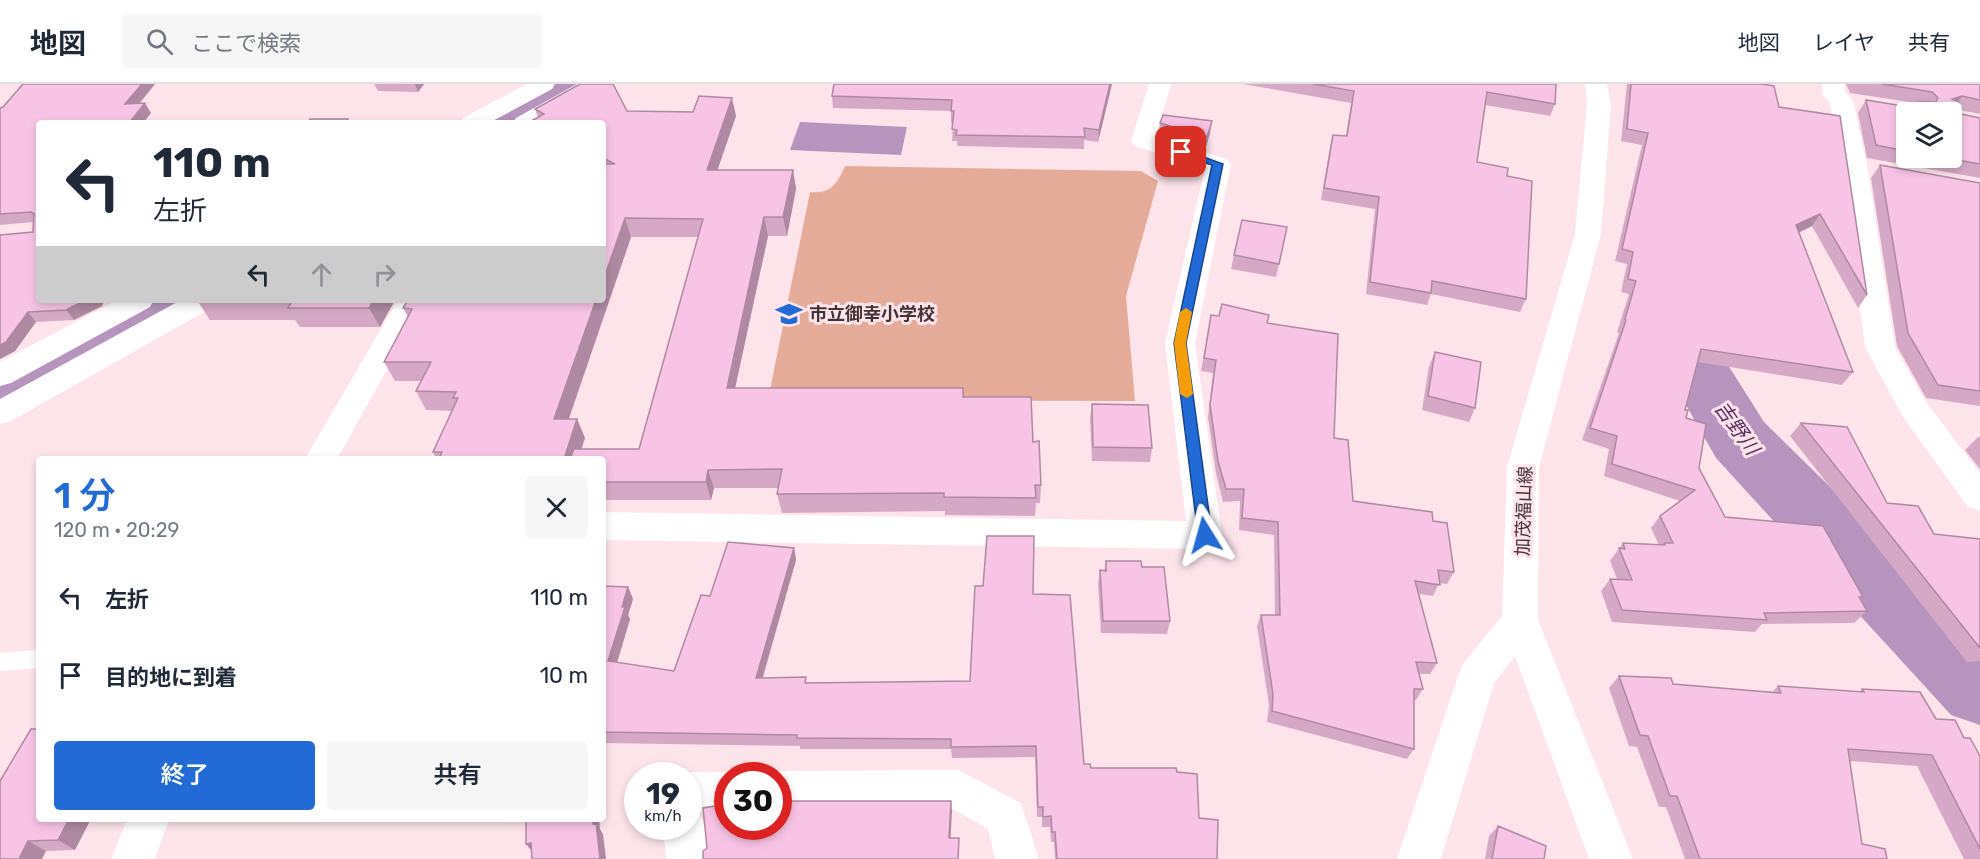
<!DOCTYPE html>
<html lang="ja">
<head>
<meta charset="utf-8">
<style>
  :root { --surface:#fff; --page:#f6f6f7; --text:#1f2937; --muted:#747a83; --line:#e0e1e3; --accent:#226bd7 }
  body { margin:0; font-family:Rubik,"Noto Sans JP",sans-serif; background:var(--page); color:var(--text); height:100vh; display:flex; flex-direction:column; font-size:22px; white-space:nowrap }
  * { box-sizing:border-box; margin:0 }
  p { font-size:20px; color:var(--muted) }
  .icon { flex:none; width:33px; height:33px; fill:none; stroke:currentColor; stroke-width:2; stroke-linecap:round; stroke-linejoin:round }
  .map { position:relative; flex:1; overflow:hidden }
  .panel { position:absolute; left:36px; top:372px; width:570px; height:366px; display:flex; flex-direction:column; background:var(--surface); border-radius:6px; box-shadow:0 3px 9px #0003 }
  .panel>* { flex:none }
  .top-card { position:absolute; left:36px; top:36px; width:570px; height:183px; border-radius:6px; box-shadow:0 3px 9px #0003; background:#fff; color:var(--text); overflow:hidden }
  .fabs { position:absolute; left:1896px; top:18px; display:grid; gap:12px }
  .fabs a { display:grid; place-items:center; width:66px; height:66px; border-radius:6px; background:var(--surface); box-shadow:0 3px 9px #0003; font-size:30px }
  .speed { position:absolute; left:624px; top:678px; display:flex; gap:12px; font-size:30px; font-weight:700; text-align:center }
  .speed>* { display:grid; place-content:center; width:78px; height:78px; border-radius:50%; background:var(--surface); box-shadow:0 3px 9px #0003; line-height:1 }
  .speed small { font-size:15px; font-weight:400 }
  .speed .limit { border:9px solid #d22; background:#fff; color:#111 }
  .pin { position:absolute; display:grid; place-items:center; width:51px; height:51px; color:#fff; margin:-26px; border-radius:12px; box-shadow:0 3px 9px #0006 }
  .me { position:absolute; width:66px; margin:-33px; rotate:352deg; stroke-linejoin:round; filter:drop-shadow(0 0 4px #0008) }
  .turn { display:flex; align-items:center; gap:21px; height:126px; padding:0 18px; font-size:27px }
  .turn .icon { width:78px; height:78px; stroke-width:2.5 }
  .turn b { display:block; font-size:42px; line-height:51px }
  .lanes { display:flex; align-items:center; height:57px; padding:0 18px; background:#0003; justify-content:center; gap:30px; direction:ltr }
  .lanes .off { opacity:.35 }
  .round { display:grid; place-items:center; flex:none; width:63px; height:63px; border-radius:6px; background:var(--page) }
  .overview { display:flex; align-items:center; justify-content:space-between; height:102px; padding:0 18px }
  h1 { font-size:36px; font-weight:600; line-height:45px; color:var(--accent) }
  .button { display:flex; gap:12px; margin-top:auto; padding:12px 18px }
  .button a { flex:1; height:69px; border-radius:6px; background:var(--accent); color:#fff; font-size:24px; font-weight:600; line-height:69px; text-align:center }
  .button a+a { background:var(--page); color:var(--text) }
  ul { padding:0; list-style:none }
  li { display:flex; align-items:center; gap:18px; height:78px; padding:0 18px }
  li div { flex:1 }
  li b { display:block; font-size:22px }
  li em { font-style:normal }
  header { display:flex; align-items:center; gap:36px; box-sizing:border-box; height:84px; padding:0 30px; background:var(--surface); border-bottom:2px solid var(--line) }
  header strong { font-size:28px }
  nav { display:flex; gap:33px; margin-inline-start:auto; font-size:21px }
  .search { width:420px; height:54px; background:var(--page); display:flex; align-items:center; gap:15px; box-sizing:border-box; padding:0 21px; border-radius:6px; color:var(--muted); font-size:22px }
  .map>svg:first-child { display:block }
  .green { fill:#e4ac98 }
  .water { fill:#b694be }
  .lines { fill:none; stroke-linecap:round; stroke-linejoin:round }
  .river { fill:#b694be; fill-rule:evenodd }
  .lane { fill:#fff; fill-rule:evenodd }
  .street { fill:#fff; fill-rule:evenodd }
  .secondary { fill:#fff; fill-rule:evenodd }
  .wall { fill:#d5a9c6; fill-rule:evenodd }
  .shaded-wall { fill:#ae89a1 }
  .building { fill:#f8c4e6; stroke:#ae89a1; stroke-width:1.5 }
  .route { fill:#226bd7; stroke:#16468c; stroke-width:1.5 }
  .slow { fill:#f59e0b }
  .labels { text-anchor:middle; stroke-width:6; stroke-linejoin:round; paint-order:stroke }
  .poi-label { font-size:18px; font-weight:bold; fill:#423337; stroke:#fce4ea; text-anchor:start }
  .street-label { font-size:18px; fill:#423337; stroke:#fce4ea }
  .water-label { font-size:20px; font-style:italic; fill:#592d64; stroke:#fce4ea }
</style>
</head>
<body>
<header>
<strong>地図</strong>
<div class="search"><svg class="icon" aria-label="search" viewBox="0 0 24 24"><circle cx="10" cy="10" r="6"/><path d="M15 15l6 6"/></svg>ここで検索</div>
<nav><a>地図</a><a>レイヤ</a><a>共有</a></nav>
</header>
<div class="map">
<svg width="1980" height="775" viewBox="0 0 1980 775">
  <rect width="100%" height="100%" fill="#fce4ea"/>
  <!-- green -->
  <path class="green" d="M845,82L1141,87L1158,97L1126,212L1135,317L768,316L810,108C831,110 837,100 845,82Z"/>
  <!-- water -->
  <path class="water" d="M800,38L907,43L901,71L790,66Z"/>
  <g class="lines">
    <!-- river -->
    <path class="river" d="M537,0H599L591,10L540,39H476L484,28Z
      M1670,0H1720L1725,37L1723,220L1728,281L1764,338L1980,550V641L1951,631L1716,374L1664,282L1661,220L1673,37Z
      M126,216H205L197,230L23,327L0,333V281Z"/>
    <!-- lane -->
    <path class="lane" d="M39,566V584L0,587V569Z"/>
    <!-- street -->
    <path class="street" d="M527,0H555L552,5L489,39H459L463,34Z
      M577,0H605L602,5L541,39H512L516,34Z
      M1149,0H1171L1156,53L1227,75L1231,80L1195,259L1222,451L1217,461L1205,465L603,456V428L1186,437L1165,259L1205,84L1134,62L1131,57Z
      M1822,0H1844L1845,8L1853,17L1867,81L1895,263L1926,318L1980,389V427L1968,423L1903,333L1865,263L1841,81L1830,19L1822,10Z
      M117,216H154L150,223L11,299L0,302V278Z
      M181,216H217L213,223L11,337L0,340V315Z
      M398,216H426L337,375H305Z
      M958,686L1021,719L1039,775H995L988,745L953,725L778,726V692H768L778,687Z
      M688,688H728L736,692H728V728H699L705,742L710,775H666L663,742H688V692H680Z
      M127,735H169L155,775H111Z"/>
    <!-- secondary -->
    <path class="secondary" d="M1585,0H1607L1611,21L1601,150L1539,383L1538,536L1633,775H1589L1515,572L1494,599L1441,775H1397L1458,592L1463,580L1502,532L1507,383L1575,150L1587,21Z"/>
  </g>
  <!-- wall -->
  <path class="wall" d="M155,0L139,19L151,29L143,39H39V216L102,222L74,236L36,238L15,267L0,275V151L33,148V138L0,141V24Z
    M374,0H424L418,8L378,7Z
    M1112,0L1098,58L1084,56V65L957,62V57H952L953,39H951V27L833,24L832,12Z
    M1243,0H1556L1555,20L1550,32L1485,21L1477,78L1507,92L1526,215L1520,228L1431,210L1427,221L1366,210L1375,125L1321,116L1330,63L1333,51L1346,52L1351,19Z
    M1627,0H1762L1779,23L1867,211L1858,224L1812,142L1799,148L1853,288L1842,301L1698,278L1685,326L1686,334L1699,384L1725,433L1863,513L1861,516L1867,527L1854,539L1762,540L1755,548L1612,538L1601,507L1610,495H1617L1610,477L1623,459L1659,461L1651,444L1660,432L1680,417L1604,392L1609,365L1582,356L1619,249L1617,248L1629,210L1621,208L1627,180L1615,177L1642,61L1621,57Z
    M1846,0H1980V30L1960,26L1961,30L1980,34V94L1867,74L1858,29L1866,16L1913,23L1916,19L1850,9ZM1906,28L1952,74H1906Z
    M535,25L627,27L736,32L717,86H793L796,105L787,152H768L735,304L963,313L1033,358L1041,401L1040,419H1036L1035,432L945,431V427L782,429L777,410L779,404H714L711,416H603V375H437L433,368L452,327L426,326L416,307L421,297H395L384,278L408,233L403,224L603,216V39H534L533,36L538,34ZM631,153H698L639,365H581L585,354L569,335Z
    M1160,39L1210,49L1205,66L1159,51Z
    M1157,64L1201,78L1199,86L1157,84L1156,71Z
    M1880,81L1980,99V322L1926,314L1897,262L1871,94Z
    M1234,171L1279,180L1276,193L1231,185Z
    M197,216H395L380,243H300L295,236H210Z
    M1211,231L1267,239L1334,354L1353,417L1433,437L1454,488L1447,500L1439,499L1433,512L1419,510L1437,579L1430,590H1419L1423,605L1416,616H1414V665L1407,675L1267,638L1269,621L1257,542L1261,531H1275L1274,451L1239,446L1240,417L1223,418L1216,389L1208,333L1213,289L1201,287Z
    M1435,268L1475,324L1469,338L1422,326L1429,282Z
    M1092,320L1152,364L1150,378L1092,377L1090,334Z
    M1801,339L1887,419L1934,450L1980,455V577L1967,578L1790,352Z
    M1978,353H1980V385L1965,366Z
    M794,464L796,476L763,594L807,599L970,597L1033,510L1084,680L1091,684L1177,688L1217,775H1055L1054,758H1051L1050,743H1042V733H1037L1035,673L952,674L951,665H800V662L603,659V502L628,503L633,515L628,531L630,535L617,578L674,587L710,512Z
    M1106,477L1142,483L1170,537L1167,550L1101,549L1098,499L1100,486L1104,487Z
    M1619,592L1673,600L1772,608L1778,602L1860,608L1862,605L1936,635L1964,654L1980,672V775H1964L1917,682L1850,677L1862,760L1887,775H1685L1666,723H1659L1637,663L1629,662L1609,604Z
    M39,645L75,766L46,767L0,775Z
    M1498,742L1544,775H1485L1489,752Z"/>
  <!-- shaded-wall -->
  <path class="shaded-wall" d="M142,0H155L131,30L125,20Z
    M415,0H424L418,8Z
    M1110,0H1112L1098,58L1099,46Z
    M1962,12L1952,25V15Z
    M732,14L736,32L711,105L707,86Z
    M145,19L151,29L143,39H129Z
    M1212,37L1210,49L1205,66L1207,53Z
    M793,86L796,105L787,152L783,133Z
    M1820,130L1812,142L1788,154L1796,141Z
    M764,133L768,152L731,323L727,304Z
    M625,134L631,153L562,354L554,335L596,216H603V197Z
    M86,216H105L102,222L74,236L66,226Z
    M374,216H395L380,243L369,224Z
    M28,228L36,238L15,267L0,275V261Z
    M577,335L585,354L578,375H564Z
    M708,386L714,404L711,416L706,398Z
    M794,464L796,476L759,605L756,594Z
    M628,503L633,515L628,531L630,535L614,589L608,577L622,523Z
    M951,717L952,727L950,764L949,754Z
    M69,735H91L75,766L58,756Z
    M593,735H599L600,745L603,750L606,775H600Z
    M28,757L46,767L42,775H19Z
    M531,759L535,771L526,760Z"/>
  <!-- building -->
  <path class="building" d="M23,0H142L125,20L145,19L129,39H39V216H86L66,226L28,228L6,258L0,261V151L33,148L34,130L31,128L0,130V24L3,23Z
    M580,0H613L627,27L693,28L699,12L732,14L707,86H793L783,133H764L727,304H963V313H1031L1033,358L1039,357L1041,401H1035L1036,414L944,413V409L777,410L782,385L708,386L706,398H603V375H570L574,365H639L703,135L625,134L603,197V80H615L603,74V39H538L533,36L544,30L535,25Z
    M834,0H1110L1099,46L1084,44L1085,53L956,51L957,46L952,45L954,27H951L952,16L832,12Z
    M1313,0H1556L1555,20L1487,8L1477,78L1508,84L1507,92L1532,97L1526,215L1432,197L1431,209L1370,198L1379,113L1324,104L1333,51L1347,52L1354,7Z
    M1631,0H1762L1774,2L1779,23L1840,32L1867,211L1820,130L1796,141L1853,288L1701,265L1685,326H1688L1686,334L1706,340L1699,384L1725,433L1823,442L1863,513H1859L1867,527L1764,529L1767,536L1622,526L1610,495L1632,496L1619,464L1625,465L1623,459L1665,461L1664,459H1673L1660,432L1695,406L1612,380L1617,352L1590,344L1626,236L1625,235L1636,197L1628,195L1633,168L1622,165L1648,49L1627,45Z
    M1882,0H1980V16L1962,12L1952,15L1959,18L1961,30L1980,34V80L1946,74H1952V28H1906V67L1876,61L1866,16L1915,24L1917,18H1936L1938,14L1932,8Z
    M1163,31L1212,37L1207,53L1160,39Z
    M310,35H348L345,39H308Z
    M1157,64L1201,78L1200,79L1158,77Z
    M1880,81L1980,99V307L1938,301L1908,249Z
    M1242,136L1287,143L1279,180L1234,171Z
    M197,216H374L369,224H288L292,217H197Z
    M408,216H596L554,335H577L564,375H439L442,368H433L458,314H453L456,308L416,307L431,278H384L412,225L403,224Z
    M1222,220L1269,231L1267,239L1338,250L1334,354L1348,356L1353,417L1432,428L1433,437L1447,439L1454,488L1438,486L1440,501L1415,497L1437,579L1416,578L1423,605H1414V665L1272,627L1273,610L1261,531H1280L1278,438L1242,434L1244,405H1226L1218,377L1210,321L1216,276L1204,274L1211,231L1219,232Z
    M1435,268L1481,278L1475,324L1428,312Z
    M1092,320L1148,321L1152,364L1093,363Z
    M1801,339L1847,343L1887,419L1918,422L1934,450L1980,455V564Z
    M987,452H1034L1033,510L1070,511L1084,680H1090L1091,684H1176L1177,688L1197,690L1199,734L1218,736L1217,775H1057L1055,748H1052L1051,732L1043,733V723H1038L1036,662L951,663V655L797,654V651L603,648V502L628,503L622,523H625L608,577L674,587L701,511L710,512L728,458L794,464L756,594L806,593L805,599L970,597L975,502H983Z
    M1106,477H1141L1142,483H1164L1170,537H1103L1100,486L1106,487Z
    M1619,592L1671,594L1673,600L1781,609L1778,602L1864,608L1862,605L1920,608L1936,635L1955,636L1964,654H1970L1980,672V765L1932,671L1848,665L1862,760L1885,765L1887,775H1700L1677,712H1670L1648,652L1640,651Z
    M31,645H39V735H69L58,756L28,757L19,775H0V697Z
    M778,717H951L949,754H959L958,775H703V767L707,764L703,724L728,720V742H778Z
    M526,735H593V740L596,739L600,775H532L531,759L526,760Z
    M1498,742L1546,762L1544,775H1492Z"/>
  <!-- route -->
  <path class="route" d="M1177,66H1184L1223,80L1186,259L1212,451L1210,455H1200L1198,451L1174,259L1212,81L1177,70Z"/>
  <!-- slow -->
  <path class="slow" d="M1186,224L1192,228L1186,259L1193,310L1187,314L1180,310L1174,259L1180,228Z"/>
  <!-- icons -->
  <defs>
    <g id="school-bare" transform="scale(2.07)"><path d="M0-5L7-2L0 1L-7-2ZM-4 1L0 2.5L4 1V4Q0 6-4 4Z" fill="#226bd7" stroke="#fce4ea" stroke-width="2.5" paint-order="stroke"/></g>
  </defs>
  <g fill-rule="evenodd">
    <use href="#school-bare" x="789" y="230"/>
  </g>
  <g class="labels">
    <!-- poi labels -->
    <g class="poi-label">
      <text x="809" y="236">市立御幸小学校</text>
    </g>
    <!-- street labels -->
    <g class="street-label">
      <text transform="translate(1524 427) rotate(-88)" y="6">加茂福山線</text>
    </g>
    <!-- water labels -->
    <g class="water-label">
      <text transform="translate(1737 344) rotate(54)" y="7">吉野川</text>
    </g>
  </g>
</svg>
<div class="fabs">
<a><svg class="icon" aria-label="layers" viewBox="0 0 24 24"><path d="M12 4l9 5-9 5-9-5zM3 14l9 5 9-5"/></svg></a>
</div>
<div class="speed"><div>19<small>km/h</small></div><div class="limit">30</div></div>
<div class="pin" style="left:1181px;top:68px;background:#d93025"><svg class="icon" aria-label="arrive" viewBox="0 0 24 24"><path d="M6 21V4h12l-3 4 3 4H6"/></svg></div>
<svg class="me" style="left:1205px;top:451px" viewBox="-20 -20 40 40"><path d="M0-17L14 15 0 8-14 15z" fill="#226bd7" stroke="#fff" stroke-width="4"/></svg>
<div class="top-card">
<div class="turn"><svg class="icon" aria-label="left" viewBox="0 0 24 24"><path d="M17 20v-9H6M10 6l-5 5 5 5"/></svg><div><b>110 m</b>左折</div></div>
<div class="lanes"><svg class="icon" aria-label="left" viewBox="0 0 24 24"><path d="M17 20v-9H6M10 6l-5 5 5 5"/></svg><svg class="icon off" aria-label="ahead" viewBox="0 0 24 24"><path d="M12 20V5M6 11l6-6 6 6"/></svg><svg class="icon off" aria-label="right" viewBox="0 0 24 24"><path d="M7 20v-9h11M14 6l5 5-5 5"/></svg></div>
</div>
<section class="panel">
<div class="overview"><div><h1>1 分</h1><p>120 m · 20:29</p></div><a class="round"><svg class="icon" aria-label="close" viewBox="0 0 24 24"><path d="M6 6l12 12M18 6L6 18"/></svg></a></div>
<ul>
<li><svg class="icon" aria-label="left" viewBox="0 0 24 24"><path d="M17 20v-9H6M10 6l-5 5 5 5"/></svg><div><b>左折</b></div><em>110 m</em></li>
<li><svg class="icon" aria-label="arrive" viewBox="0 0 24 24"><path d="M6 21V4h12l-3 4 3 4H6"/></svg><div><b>目的地に到着</b></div><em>10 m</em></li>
</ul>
<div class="button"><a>終了</a><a>共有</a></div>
</section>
</div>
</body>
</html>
